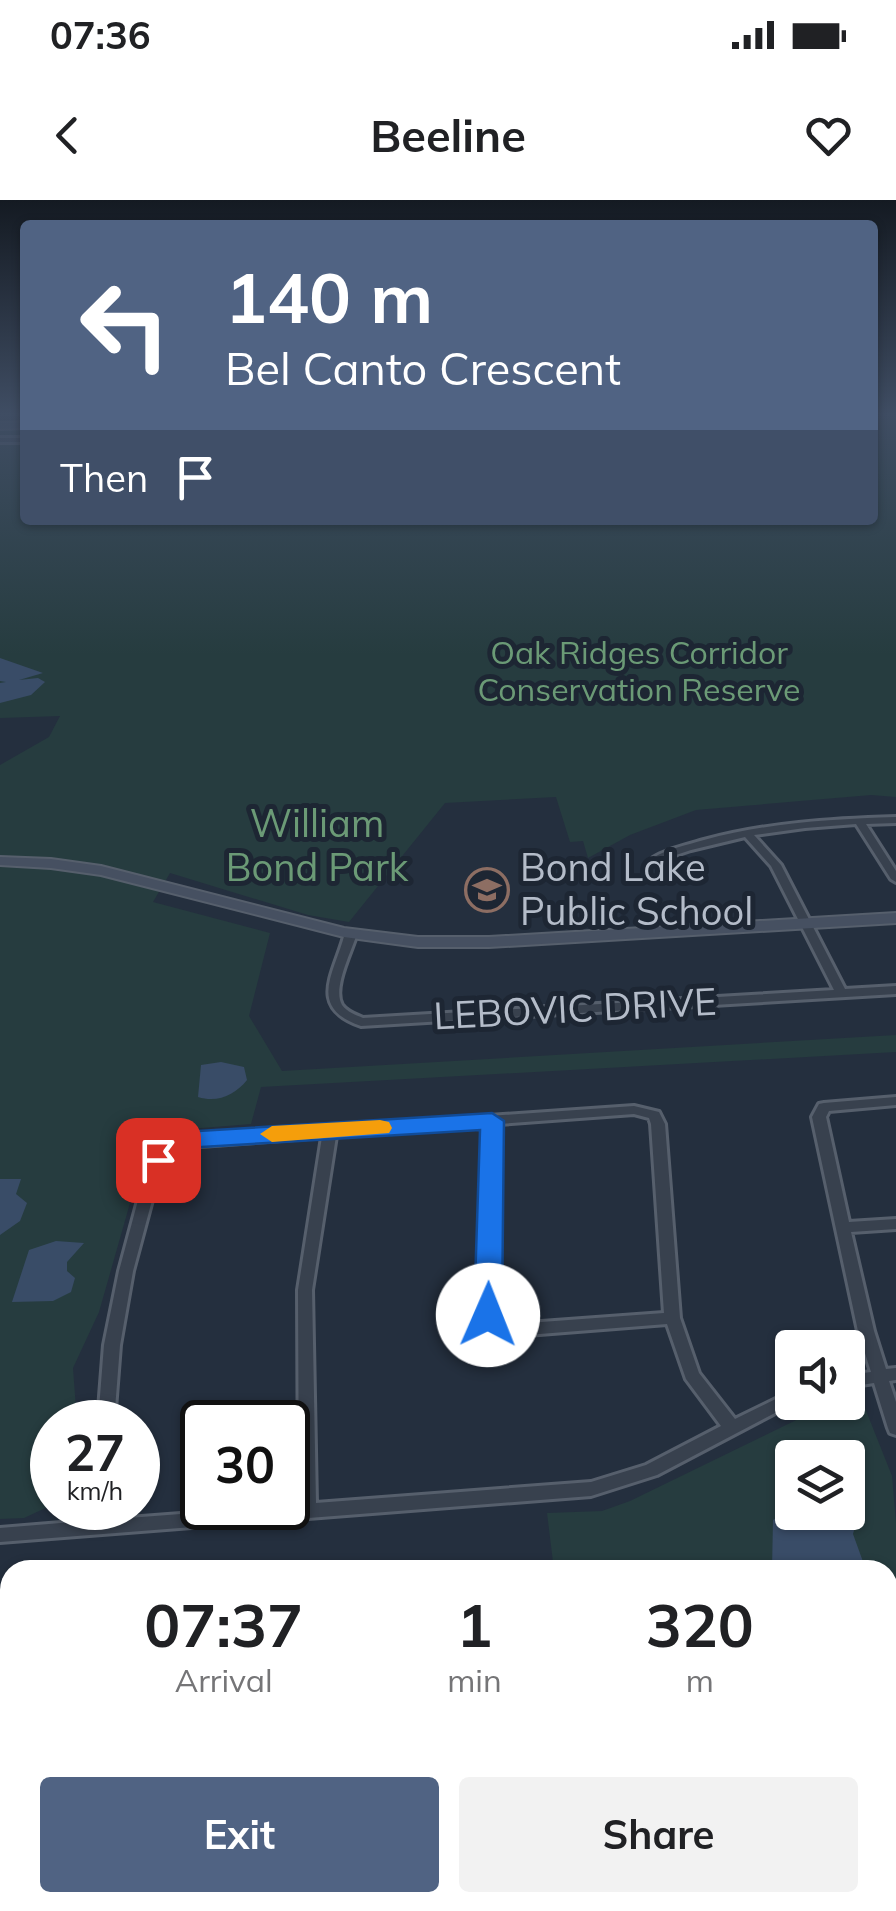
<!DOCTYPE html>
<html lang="en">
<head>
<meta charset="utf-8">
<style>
  :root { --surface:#fff; --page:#f2f2f2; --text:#202124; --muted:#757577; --accent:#506383 }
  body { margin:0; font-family:Mulish,sans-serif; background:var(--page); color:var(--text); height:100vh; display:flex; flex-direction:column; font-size:38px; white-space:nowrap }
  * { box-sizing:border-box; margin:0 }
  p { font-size:32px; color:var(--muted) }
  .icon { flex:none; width:55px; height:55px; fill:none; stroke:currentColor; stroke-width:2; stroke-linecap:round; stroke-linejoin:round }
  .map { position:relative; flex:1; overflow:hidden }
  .panel { position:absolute; left:0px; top:1360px; width:898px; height:352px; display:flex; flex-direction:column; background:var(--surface); border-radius:30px 30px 0 0; box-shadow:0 2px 8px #0004 }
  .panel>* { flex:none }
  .hud { position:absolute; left:20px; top:20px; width:858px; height:305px; border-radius:10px; box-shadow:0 2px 8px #0004; background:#506383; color:#fff; overflow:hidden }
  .fabs { position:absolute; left:775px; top:1130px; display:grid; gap:20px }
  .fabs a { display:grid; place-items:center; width:90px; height:90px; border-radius:10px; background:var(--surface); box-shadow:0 2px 8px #0004; font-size:50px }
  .speed { position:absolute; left:30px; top:1200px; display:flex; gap:20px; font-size:50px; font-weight:700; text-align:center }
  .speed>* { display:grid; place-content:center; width:130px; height:130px; border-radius:50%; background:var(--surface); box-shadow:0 2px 8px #0004; line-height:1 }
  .speed small { font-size:25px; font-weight:400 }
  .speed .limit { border:5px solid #111; border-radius:15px; background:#fff; color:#111 }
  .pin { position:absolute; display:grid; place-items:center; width:85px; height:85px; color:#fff; margin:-42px; border-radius:20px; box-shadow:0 5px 15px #0006 }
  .me { position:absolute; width:110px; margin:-55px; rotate:1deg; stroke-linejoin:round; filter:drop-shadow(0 0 8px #0008) }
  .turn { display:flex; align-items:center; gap:35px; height:210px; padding:0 40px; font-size:45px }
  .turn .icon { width:130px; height:130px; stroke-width:2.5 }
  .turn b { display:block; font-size:70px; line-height:85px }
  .then { display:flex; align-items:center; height:95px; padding:0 40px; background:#0003; gap:20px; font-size:38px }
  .eta { display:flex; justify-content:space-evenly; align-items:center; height:170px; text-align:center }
  .eta b { font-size:60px; font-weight:700; line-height:70px }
  .button { display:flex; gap:20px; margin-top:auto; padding:20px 40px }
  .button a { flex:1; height:115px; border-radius:10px; background:var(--accent); color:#fff; font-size:40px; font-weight:700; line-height:115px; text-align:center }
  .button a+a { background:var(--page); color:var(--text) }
  .status { display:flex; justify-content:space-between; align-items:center; height:70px; padding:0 50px; background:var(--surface); direction:ltr }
  .status svg { height:28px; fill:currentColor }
  header { display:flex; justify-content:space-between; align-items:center; height:130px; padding:0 40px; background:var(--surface); font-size:45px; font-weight:700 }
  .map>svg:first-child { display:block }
  .green { fill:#263c3f; fill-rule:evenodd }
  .water { fill:#394c67 }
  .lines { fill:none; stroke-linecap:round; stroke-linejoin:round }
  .street-casing { stroke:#565f6c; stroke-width:6 }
  .secondary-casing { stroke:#565f6c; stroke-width:4 }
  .street { fill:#38414e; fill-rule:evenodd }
  .secondary { fill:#465061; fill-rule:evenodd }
  .route { fill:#1a73e8; stroke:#114b97; stroke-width:2.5 }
  .slow { fill:#f59e0b }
  .labels { text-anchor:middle; stroke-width:10; stroke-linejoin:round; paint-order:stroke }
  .far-park-label { font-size:32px; fill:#6b9a76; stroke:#1d2633 }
  .park-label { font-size:38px; fill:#6b9a76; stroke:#1d2633 }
  .poi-label { font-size:38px; fill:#b4bcc9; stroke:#1d2633; text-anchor:start }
  .street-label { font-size:38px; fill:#b4bcc9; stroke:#1d2633 }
</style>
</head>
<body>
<div class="status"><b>07:36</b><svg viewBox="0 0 49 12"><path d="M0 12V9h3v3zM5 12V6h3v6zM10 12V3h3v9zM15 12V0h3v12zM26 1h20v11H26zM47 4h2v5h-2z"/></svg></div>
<header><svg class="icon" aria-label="back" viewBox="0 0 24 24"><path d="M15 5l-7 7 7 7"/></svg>Beeline<svg class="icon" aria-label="heart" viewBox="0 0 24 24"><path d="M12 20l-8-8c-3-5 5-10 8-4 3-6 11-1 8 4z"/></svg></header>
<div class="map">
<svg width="896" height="1711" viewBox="0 0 896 1711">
  <rect width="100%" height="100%" fill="#242f3e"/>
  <!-- green -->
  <path class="green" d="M873,216H896V597L871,595L696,610L630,635L588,658L583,641L570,642L556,597L445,603L349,722L308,715L170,673L153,702L270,733L249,816L282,871L896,835V852L261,887L251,924L177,930L153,948L138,975L99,1112L73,1168L77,1222H52V1305L24,1318L0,1319V565L49,537L60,516L0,518V229L25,228V320H872Z
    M851,1200L865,1208L892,1276L896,1323V1442H888V1370H554L547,1313L602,1311L630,1301L825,1206ZM792,1258H848V1312H792Z"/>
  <!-- water -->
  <path class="water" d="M0,458L43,473L19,480L38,478L45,482L31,495L0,503V483L6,482L0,481Z
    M221,862L244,867L247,880C235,895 218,903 198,897L201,865Z
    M0,979H21L16,994L27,1003L20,1021L0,1035Z
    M56,1041L84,1043L67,1062V1071L75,1078L71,1092L53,1101L12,1102L29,1050Z
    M848,1260C863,1273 864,1287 865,1307L859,1311L853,1334L866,1370H772L773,1320L792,1308V1312H848Z"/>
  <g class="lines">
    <!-- street casing -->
    <g class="street-casing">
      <path id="street" d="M0,238H25V242H0Z
        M896,617V623L866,624L896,671V682L891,679L856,624L805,628L754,635L781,665L845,789L896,786V794L361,826C306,807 335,773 345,733L351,730L357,733C352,751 332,788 342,805C347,812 356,815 363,818L834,790L771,666L745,637L691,650L658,661L653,658C667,649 687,645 704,640C766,623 831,619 896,617Z
        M896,897V905L829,911L826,917L849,1022L896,1019V1029L851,1032L874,1131L886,1169L896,1168V1180L889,1181L896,1202V1235L890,1233L888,1228L874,1183L848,1187V1175L871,1172L858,1131L812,917L819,904L824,903Z
        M634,906L659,912L665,924L680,1118L699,1173L735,1219L792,1191V1202H796L657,1275L591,1296L0,1342V1328L85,1321L86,1308H102V1320L259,1308H288V1305L299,1304L298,1090L322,937L173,948L167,957L158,978L133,1071L120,1145L114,1222H98L104,1145L119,1071L144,978L154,956L164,941L330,927ZM634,914L649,918L651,924L664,1113L514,1124L506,1122L496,1113L499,924ZM485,925L480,1115C489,1128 499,1132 514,1136L667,1124L686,1179L721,1226L646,1265L591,1282L316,1303L312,1090L336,936Z
        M888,1577H896V1597H888Z
        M10,1658V1678L0,1679V1659Z
        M470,1702H492L493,1711H471Z"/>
    </g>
    <!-- secondary casing -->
    <g class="secondary-casing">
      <path id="secondary" d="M25,222V228L0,229V223Z
        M0,657L51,659L101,666L344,728L418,737H489L896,713V723L489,747H418L344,737L101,675L51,668L0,665Z"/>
    </g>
    <!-- street -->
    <use href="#street" class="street"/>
    <!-- secondary -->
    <use href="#secondary" class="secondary"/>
  </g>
  <!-- sky -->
  <linearGradient id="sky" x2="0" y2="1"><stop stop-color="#141a22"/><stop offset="0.47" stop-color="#3f4d63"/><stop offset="1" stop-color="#3f4d63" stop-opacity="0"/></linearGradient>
  <rect width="896" height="455" fill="url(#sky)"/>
  <!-- route -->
  <path class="route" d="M492,913L504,921L502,1115L498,1123L488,1126L478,1123L474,1115L480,930L185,948L174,953L166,966L158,969L145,960L155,942L182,932Z"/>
  <!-- slow -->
  <path class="slow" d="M380,920L389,922L392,928L389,933L272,942L260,934L272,926Z"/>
  <!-- icons -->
  <defs>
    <g id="school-ring" transform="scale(2.25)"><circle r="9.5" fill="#1d2633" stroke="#8d6e63" stroke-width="1.5"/><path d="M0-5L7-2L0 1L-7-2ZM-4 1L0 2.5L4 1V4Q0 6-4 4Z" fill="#8d6e63"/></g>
  </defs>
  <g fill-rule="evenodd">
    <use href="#school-ring" x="487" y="690"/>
  </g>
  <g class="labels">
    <!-- far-park labels -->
    <g class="far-park-label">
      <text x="639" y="464">Oak Ridges Corridor<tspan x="639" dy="37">Conservation Reserve</tspan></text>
    </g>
    <!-- park labels -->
    <g class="park-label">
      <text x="317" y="637">William<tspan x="317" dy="44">Bond Park</tspan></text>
    </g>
    <!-- poi labels -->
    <g class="poi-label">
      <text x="520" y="681">Bond Lake<tspan x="520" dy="44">Public School</tspan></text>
    </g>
    <!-- street labels -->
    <g class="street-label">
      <text transform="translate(575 809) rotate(-3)" y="13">LEBOVIC DRIVE</text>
    </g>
  </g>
</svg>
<div class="fabs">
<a><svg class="icon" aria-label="sound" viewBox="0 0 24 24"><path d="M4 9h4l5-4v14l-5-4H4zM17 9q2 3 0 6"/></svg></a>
<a><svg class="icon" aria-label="layers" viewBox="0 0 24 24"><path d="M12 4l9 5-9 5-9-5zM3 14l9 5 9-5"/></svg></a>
</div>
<div class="speed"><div>27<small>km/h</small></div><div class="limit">30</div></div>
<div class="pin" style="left:158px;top:960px;background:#d93025"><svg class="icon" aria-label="arrive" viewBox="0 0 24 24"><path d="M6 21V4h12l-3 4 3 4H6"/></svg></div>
<svg class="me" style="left:488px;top:1115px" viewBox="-20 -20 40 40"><circle r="19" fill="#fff"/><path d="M0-13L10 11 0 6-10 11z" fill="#1a73e8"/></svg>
<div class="hud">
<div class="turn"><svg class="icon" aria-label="left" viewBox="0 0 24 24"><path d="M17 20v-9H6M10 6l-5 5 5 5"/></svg><div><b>140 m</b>Bel Canto Crescent</div></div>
<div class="then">Then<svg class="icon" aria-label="arrive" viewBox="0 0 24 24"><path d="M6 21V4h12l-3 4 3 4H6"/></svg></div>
</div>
<section class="panel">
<div class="eta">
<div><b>07:37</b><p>Arrival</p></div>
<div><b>1</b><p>min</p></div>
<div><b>320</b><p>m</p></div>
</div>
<div class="button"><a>Exit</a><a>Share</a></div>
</section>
</div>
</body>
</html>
